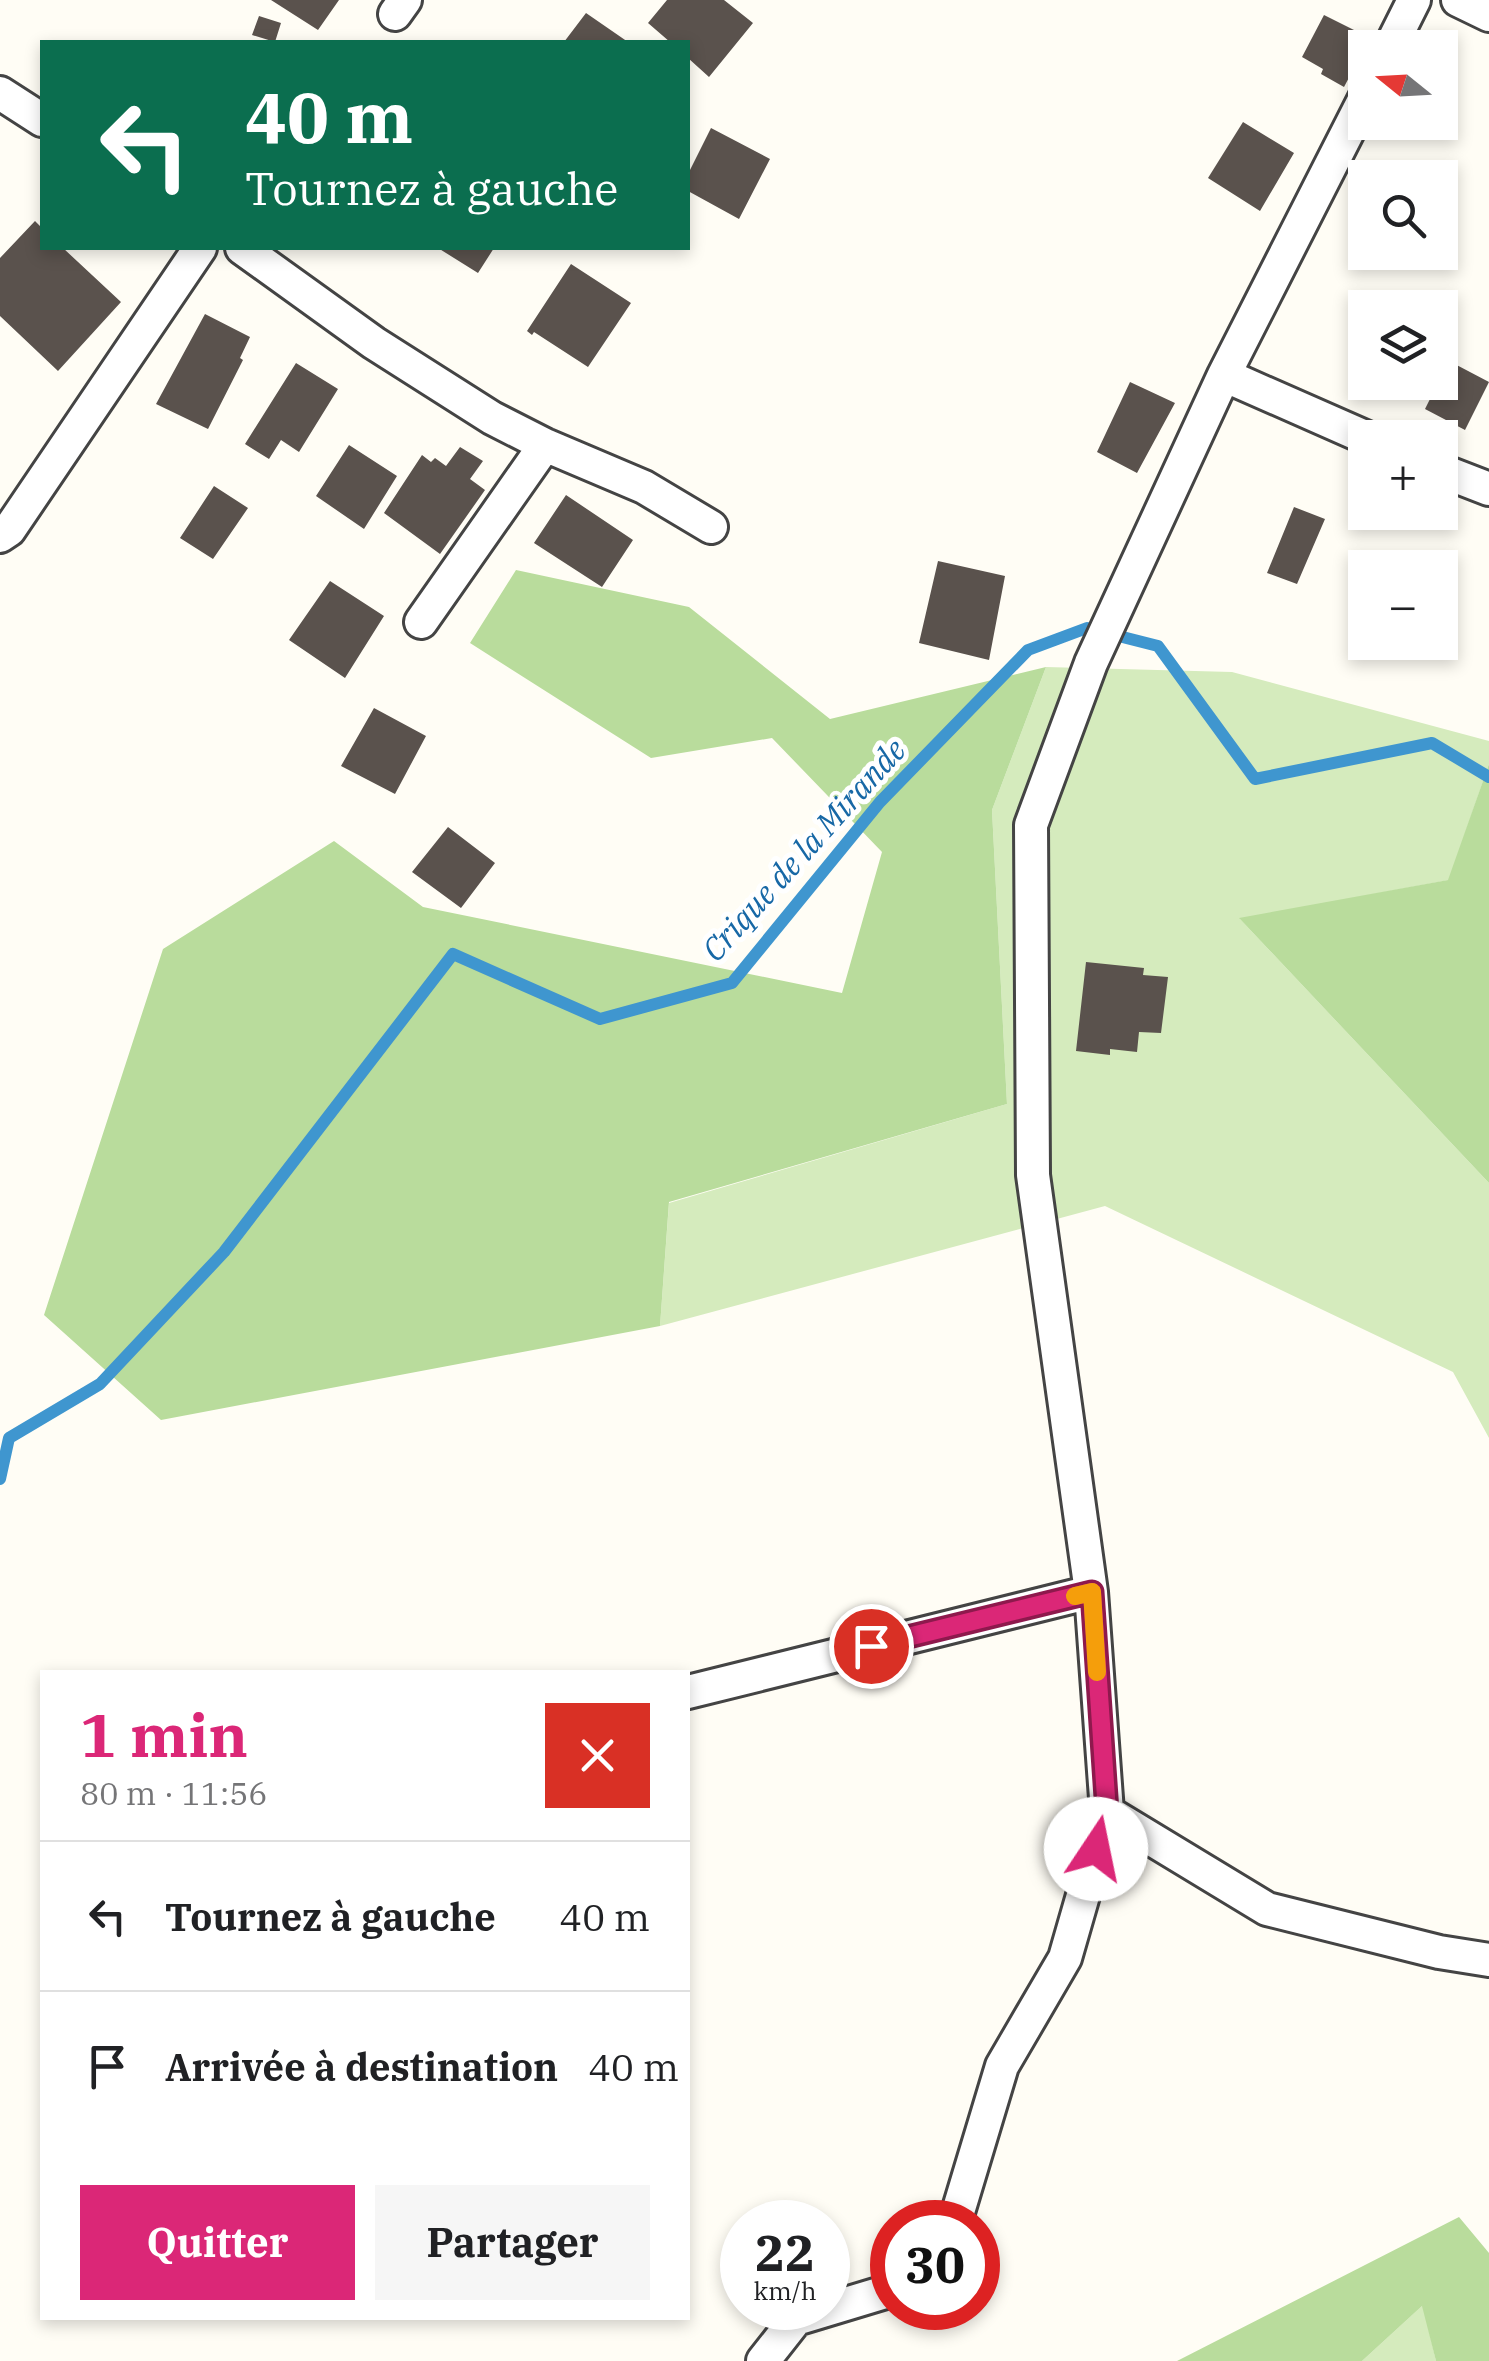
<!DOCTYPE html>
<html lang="fr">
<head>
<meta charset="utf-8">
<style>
  :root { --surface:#fff; --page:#f6f6f6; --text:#202124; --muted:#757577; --line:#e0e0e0; --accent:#db2777 }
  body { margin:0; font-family:"IBM Plex Serif",serif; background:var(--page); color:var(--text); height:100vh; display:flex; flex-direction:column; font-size:38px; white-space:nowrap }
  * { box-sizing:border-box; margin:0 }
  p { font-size:32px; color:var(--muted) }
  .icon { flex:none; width:55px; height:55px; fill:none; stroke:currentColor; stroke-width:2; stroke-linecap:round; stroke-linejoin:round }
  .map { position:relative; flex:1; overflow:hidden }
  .drawer { position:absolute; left:40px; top:1670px; width:650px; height:650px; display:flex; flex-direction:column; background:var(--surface); border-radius:0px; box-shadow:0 5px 15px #0003 }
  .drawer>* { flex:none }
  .guide { position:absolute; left:40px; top:40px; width:650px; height:210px; border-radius:0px; box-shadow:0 5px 15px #0003; background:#0b6e4f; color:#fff; overflow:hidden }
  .needle { width:65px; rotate:288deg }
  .fabs { position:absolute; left:1348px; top:30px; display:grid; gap:20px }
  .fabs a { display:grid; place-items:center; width:110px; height:110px; border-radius:0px; background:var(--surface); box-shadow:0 5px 15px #0003; font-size:50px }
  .speed { position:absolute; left:720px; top:2200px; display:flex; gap:20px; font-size:50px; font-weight:700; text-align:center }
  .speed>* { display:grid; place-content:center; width:130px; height:130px; border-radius:50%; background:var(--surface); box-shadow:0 5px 15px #0003; line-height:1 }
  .speed small { font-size:25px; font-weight:400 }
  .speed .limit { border:15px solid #d22; background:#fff; color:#111 }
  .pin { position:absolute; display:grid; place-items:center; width:85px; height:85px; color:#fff; margin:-42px; border:5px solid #fff; border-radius:50%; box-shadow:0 2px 10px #0007 }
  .me { position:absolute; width:110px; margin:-55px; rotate:11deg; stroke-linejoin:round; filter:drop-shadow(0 0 8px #0008) }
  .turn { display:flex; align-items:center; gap:35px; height:210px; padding:0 40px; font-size:45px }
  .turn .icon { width:130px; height:130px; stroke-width:2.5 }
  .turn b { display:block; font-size:70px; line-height:85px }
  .round { display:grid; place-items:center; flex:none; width:105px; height:105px; border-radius:0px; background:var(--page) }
  .headline { display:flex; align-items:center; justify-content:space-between; height:170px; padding:0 40px }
  h1 { font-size:60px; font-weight:800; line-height:75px; color:var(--accent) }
  .cta { display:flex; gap:20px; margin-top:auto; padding:20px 40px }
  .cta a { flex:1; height:115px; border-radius:0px; background:var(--accent); color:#fff; font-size:40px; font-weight:800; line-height:115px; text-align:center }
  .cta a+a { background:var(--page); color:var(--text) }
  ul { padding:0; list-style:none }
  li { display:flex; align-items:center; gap:30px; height:150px; padding:0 40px; border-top:2px solid var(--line) }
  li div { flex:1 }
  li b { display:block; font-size:38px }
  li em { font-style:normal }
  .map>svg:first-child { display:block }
  .green { fill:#d5ebbd }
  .forest { fill:#b9dc9c }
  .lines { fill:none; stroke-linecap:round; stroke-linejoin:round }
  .stream { stroke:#3f96cf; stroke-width:12 }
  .building { fill:#5a524d }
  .street-casing { stroke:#444; stroke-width:38 }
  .street { stroke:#fff; stroke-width:32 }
  .route-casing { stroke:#8e194d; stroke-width:25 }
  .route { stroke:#db2777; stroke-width:18 }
  .slow { stroke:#f59e0b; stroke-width:18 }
  .labels { text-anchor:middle; stroke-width:10; stroke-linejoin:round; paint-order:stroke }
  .water-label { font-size:32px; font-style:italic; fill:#1768a6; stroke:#fff }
</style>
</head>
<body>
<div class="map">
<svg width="1489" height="2361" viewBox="0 0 1489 2361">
  <rect width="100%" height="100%" fill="#fffdf5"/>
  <!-- green -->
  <path class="green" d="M1046,667L1232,672L1489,741V764L1449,880L1240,919L1489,1183V1438L1453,1372L1105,1206L660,1326L669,1203L1007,1104L992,810Z
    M1423,2305L1436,2361H1362Z"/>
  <!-- forest -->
  <path class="forest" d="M516,570L689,607L830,719L1046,667L992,810L1007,1104L669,1202L660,1326L161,1420L44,1315L163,949L334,841L423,907L842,993L882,852L772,738L651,758L470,643Z
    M1489,764V1183L1239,918L1448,880Z
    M1459,2217L1489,2253V2361H1436L1422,2306L1362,2361H1177Z"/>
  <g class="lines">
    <!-- stream -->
    <path class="stream" d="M0,1479L9,1438L100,1384L224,1252L453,954L600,1019L732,983L880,802L1028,650L1087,628L1158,646L1255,779L1432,743L1489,777"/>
  </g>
  <!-- building -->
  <path class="building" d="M271,0H339L318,30Z
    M667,0H724L753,23L709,77L688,58V42H670L648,23Z
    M586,13L628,42H564Z
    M1324,15L1370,38L1344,87L1321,74L1323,69L1302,57Z
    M259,16L281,23L275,42L252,35Z
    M1243,122L1294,153L1260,211L1208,178Z
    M711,128L770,159L739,219L688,191V174Z
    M35,221L42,228V248H63L121,302L58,371L0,316V258Z
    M438,248H494L478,273Z
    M571,264L631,303L588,367L534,332L532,335L527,331Z
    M205,314L250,337L240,358L243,360L208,429L156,404Z
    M1449,361L1489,382L1465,430L1425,409Z
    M296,363L338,389L299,452L281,440L269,459L245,444Z
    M1130,382L1175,403L1137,473L1097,452Z
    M349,445L397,476L364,529L316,496Z
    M460,447L483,461L470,479L485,490L440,554L384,513L422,455L431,462L435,458L446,466Z
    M214,486L248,508L213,559L180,538Z
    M566,495L633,540L602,587L534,543Z
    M1294,507L1325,519L1297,584L1267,573Z
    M938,561L1005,576L989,660L919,643Z
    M330,581L384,616L345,678L289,640Z
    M374,708L426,736L395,794L341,766Z
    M448,827L495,863L461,908L412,872Z
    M1086,962L1144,968L1143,975L1168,977L1161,1033L1139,1032L1137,1052L1110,1049V1055L1076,1051Z"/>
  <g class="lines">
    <!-- street casing -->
    <g class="street-casing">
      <path id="street" d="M1458,0L1489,15
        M395,14L405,0
        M1390,48L1414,0
        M0,93L42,120
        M242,248L374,343L492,418L545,445L644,487L711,527
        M1224,375L1367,438
        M1440,470L1489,489
        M0,536L9,530L200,248
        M421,622L545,445
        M688,1692L1091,1592
        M1107,1812L1267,1909L1439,1952L1489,1960
        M955,2222L1002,2066L1065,1958L1107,1812L1091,1592L1033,1175L1031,825L1091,663L1224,375L1365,98
        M763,2361L796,2319L892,2290"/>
    </g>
    <!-- street -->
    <use href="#street" class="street"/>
  </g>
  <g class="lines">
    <!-- route casing -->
    <g class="route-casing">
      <path id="route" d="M871,1646L1092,1592L1107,1812L1096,1849"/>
    </g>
    <!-- route -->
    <use href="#route" class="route"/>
    <!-- slow -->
    <path class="slow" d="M1075,1596L1092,1592L1097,1672"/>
  </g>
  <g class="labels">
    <!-- water labels -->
    <g class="water-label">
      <text transform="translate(804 850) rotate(-48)" y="11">Crique de la Mirande</text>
    </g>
  </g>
</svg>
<div class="fabs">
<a><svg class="needle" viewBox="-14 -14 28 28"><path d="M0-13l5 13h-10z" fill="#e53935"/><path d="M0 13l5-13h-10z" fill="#757577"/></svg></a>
<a><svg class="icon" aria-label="search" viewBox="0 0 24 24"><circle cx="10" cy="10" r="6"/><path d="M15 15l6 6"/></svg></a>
<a><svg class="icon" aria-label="layers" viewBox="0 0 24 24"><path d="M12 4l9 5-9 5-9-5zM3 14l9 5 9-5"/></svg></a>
<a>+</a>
<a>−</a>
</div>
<div class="speed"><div>22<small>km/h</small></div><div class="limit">30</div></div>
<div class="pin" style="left:871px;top:1646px;background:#d93025"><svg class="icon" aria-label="arrive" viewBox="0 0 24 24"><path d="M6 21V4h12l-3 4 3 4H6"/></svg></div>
<svg class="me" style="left:1096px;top:1849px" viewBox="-20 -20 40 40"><circle r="19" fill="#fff"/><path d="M0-13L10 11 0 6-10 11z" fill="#db2777"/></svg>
<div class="guide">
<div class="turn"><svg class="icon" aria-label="left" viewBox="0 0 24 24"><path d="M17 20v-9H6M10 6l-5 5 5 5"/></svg><div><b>40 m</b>Tournez à gauche</div></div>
</div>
<section class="drawer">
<div class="headline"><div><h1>1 min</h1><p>80 m · 11:56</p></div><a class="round" style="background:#d93025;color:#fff"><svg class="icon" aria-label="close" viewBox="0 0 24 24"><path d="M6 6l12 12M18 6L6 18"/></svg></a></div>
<ul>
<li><svg class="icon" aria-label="left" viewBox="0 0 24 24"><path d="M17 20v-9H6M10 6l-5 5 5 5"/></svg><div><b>Tournez à gauche</b></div><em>40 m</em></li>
<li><svg class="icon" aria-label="arrive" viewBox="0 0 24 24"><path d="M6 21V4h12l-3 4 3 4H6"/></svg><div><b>Arrivée à destination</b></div><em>40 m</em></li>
</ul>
<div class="cta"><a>Quitter</a><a>Partager</a></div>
</section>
</div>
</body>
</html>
